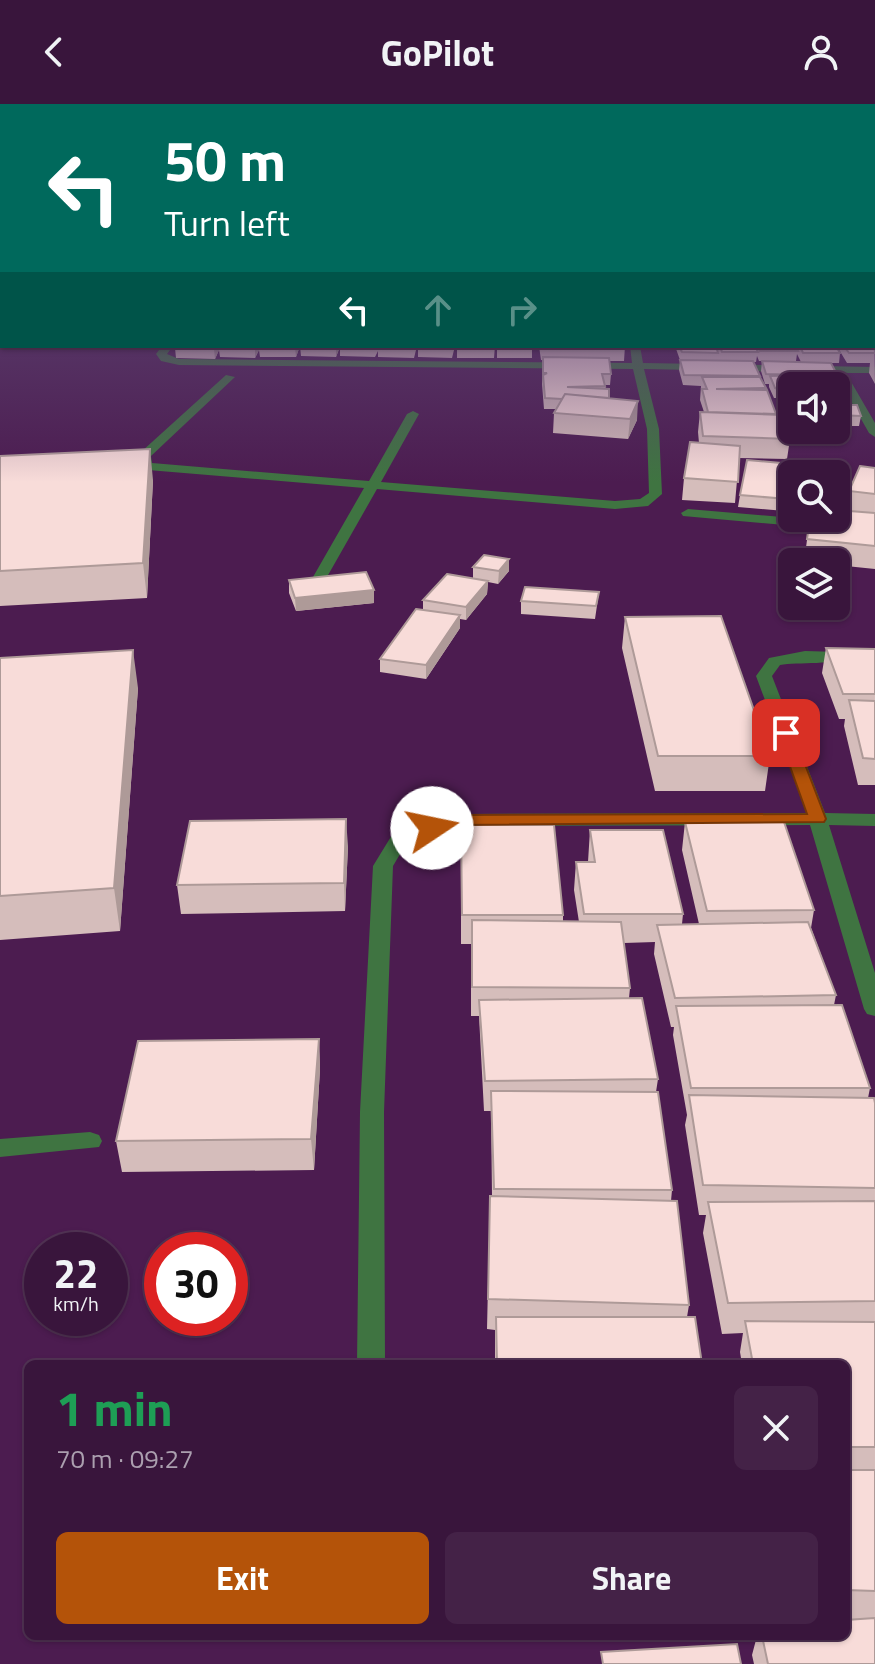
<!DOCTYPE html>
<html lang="en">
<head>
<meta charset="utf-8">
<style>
  :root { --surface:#39153c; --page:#442247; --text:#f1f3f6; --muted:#ab9faf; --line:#533456; --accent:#b45309 }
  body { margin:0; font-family:"Titillium Web",sans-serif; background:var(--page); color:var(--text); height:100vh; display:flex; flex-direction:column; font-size:30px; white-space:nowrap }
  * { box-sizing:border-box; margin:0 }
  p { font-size:26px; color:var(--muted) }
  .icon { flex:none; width:44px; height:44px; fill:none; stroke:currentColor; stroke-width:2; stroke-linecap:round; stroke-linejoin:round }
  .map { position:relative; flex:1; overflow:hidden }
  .sheet { position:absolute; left:24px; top:1256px; width:826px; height:280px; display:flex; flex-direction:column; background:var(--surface); border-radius:12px; box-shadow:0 2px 6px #0004,0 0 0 2px var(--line) }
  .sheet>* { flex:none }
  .top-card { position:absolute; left:0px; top:0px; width:876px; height:244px; box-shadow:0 2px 6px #0004,0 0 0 2px var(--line); background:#00695c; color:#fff; overflow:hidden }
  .buttons { position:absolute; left:778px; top:268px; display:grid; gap:16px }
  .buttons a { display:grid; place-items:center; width:72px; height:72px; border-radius:12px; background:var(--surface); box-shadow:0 2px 6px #0004,0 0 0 2px var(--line); font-size:40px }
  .speed { position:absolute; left:24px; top:1128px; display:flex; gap:16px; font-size:40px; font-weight:700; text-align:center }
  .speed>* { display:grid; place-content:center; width:104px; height:104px; border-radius:50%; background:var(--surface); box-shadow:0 2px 6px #0004,0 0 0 2px var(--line); line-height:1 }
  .speed small { font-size:20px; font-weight:400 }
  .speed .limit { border:12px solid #d22; background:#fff; color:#111 }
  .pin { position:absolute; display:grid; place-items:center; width:68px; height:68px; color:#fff; margin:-34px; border-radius:16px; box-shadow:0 4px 12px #0006 }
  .me { position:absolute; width:88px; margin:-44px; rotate:79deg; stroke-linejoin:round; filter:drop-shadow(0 0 6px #0008) }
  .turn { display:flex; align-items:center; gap:28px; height:168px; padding:0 32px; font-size:36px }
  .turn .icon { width:104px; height:104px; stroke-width:2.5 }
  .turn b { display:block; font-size:56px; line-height:68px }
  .lanes { display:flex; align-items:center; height:76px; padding:0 32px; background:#0003; justify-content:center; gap:40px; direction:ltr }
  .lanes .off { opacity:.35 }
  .round { display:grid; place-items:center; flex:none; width:84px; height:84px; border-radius:12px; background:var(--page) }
  .headline { display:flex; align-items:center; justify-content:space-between; height:136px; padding:0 32px }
  h1 { font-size:48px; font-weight:700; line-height:60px; color:#1e9e55 }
  .button { display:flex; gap:16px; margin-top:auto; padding:16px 32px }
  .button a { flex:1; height:92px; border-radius:12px; background:var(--accent); color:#fff; font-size:32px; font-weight:700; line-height:92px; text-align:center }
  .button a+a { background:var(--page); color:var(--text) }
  header { display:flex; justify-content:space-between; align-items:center; height:104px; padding:0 32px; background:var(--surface); font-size:36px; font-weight:700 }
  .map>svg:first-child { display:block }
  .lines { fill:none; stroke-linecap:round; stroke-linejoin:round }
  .minor { fill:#3f7441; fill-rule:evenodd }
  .wall { fill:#d5bdbb; fill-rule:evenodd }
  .shaded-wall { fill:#ae9a98 }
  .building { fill:#f8dcd9; stroke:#ae9a98; stroke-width:2 }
  .route { fill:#b45309; stroke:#753606; stroke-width:2 }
</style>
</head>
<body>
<header><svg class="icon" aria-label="back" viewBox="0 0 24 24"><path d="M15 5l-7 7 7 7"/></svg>GoPilot<svg class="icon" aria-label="person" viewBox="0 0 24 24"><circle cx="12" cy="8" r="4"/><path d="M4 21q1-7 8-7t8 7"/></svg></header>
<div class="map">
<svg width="875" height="1560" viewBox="0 0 875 1560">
  <rect width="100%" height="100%" fill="#4c1c50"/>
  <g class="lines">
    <!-- minor -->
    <path class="minor" d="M2,223V232H0V224Z
      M162,242H173L167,250L179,255L632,259L630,242H640L643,259L875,263V269H846L875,319V333L869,329L835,269L644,265L659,325L662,390L648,402L615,405L377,385L323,480L316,484L309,480L364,384L148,366L137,357L141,348L226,271L235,273L151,352L152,359L369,377L407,310L413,307L419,310L381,378L615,397L640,395L649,389L647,325L633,265L179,261L161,257L156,250Z
      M688,405L875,421V429L683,412L681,409Z
      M805,547L840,548L848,553C838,561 797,558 780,561L772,572L825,709L875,710V722L829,721L875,869V912L867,910L864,905L810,721L462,722L409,735L393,762L384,1008L385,1260H357L360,1008L373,762L392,731L395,727L462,710L807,709L756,572L769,554Z
      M90,1028L99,1031L102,1037L99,1043L0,1053V1035Z"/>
  </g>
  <!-- wall -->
  <path class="wall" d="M874,207L875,280L869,269L870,259H847L838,244L840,249L839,259H831L844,284L843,290L847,299V301L861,312L859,322H836V282H792V321L786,320L790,335L787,355L739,354L735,399L682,396L684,374L699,339L698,328L700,308H704L700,296L701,282L683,281L679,266L680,256L675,242H874ZM797,250L801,258L762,257L761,267L765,280H769V283L774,294H776L782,310H776L766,284L759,273L753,258H756L757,252L759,257H796Z
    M300,242L296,253H260L259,246L255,254L220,253L219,246L215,255L176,254L175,244Z
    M300,242H417L414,254L378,253V247L375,253L340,252V243L336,253L301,252Z
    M418,242H455L452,254L418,253Z
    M457,242H495L494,254H457Z
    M497,242H532V254H497Z
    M539,242H625L624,257H609L611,270L610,281H605L609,294L637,316L628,335L553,329L554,309L556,305H544L542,280L543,256H541Z
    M0,352L153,376L147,494L0,502Z
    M792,360L785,407L738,403L740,391Z
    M875,364V465L836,461V458H804L810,414H836V370L846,371L840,406L846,407L849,387Z
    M473,463L509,467L498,480L488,478L487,490L466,516L460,515V524L426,575L380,568V555L423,506V496L473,475Z
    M289,476L374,486V499L296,507L289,489Z
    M599,488L595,515L521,510V497Z
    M625,513L770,652L765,687H655L622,544Z
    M826,544L875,545V681H858L844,622L845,615H839L822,569Z
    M0,554L138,584L120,827L0,836Z
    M685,718L814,806L811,824L836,891L834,901L870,984L868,994L875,999V1560H754L752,1551L757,1532H846V1260H742L740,1248L743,1229L722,1230L703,1129L706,1111H699L685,1021L687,1011L673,931L674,923H671L654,850L655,838L624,839L630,884L629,894L658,975L656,988L672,1086L671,1097L689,1201L687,1213L702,1260H495V1226L487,1225L490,1092H492L491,1007H484L479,912H471V840H461V721L563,811V817L579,818L574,786L576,758H588L590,726L683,810L682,820H699L682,746Z
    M348,742L345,807L181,810L177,781Z
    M319,935L320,965L314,1066L122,1068L116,1037Z"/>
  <!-- shaded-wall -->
  <path class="shaded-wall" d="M2,188V208L0,210V190Z
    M216,242H222L219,243V246L215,255L214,245Z
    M255,242H261L259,243V246L255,254Z
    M296,242H300L296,253L295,243Z
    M336,242H340L336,253Z
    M638,297L637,316L628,335L630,315Z
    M150,345L153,376L147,494L143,459Z
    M509,455V467L498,480L499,467Z
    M488,477L487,490L466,516V503Z
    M374,486V499L296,507L295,494Z
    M460,511V524L426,575V561Z
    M133,546L138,584L120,827L114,784Z
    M346,715L348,742L345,807L344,779Z
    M319,935L320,965L314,1066L311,1035Z"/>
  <!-- building -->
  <path class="building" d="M0,168H2V182H0Z
    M874,240L875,249H849L844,242H874Z
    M176,242H216L214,245L175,244Z
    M220,242H255L254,244L219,243Z
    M259,242H296L295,243H259Z
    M300,242H336V243Z
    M378,242H414V244Z
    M418,242H453L452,244L418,243Z
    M457,242H495V244H457Z
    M497,242H532V244H497Z
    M679,242H716L718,249L682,248Z
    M720,242H755L758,248H722Z
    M759,242H795L798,247H760Z
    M800,242H836L840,249H803Z
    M543,253L609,254L611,270H602L605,282L567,283L609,285V294L565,290L562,295L545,294L543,271L547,269H543Z
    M680,256L753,257L760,272L684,271Z
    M762,257L831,259L844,284H836V282H792V284H775L770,272L802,271L766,270Z
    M702,273H760L766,284L716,285L767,286L776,310L708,308L702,285H707Z
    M777,286H792V310H787Z
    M836,287H841L847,299H836Z
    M565,290L638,297L630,315L554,309Z
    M836,301H857L861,312L836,311Z
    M700,308L783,311L790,335L703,332Z
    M690,338L740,342L738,378L684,374Z
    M150,345L143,459L0,467V352Z
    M747,356L792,360L787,395L740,391Z
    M860,362L875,364V390L849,387Z
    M800,367L836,370H800Z
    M836,370L846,371L841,400H836Z
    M836,406L875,409V442L807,435L810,414H836Z
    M484,451L509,455L499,467L473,463Z
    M366,468L374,486L295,494L289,476Z
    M447,470L488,477L466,503L423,496Z
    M525,483L599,488L596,502L521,497Z
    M416,505L460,511L426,561L380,555Z
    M721,512L770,652H658L625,513Z
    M826,544L875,545V590H843Z
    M133,546L114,784L0,792V554Z
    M849,596L875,597V655L863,654Z
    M346,715L344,779L177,781L190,717Z
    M685,718H784L814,806L707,807Z
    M461,721H554L563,811H462Z
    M590,726H663L683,810H584L576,758H595Z
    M472,816L621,818L630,884L472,883Z
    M808,818L836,891L675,894L657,821Z
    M642,894L658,975L485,977L479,896Z
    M842,901L870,984H691L676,902Z
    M319,935L311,1035L116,1037L138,937Z
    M491,987L658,988L672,1086L494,1085Z
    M689,991L874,994L875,999V1084L703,1081Z
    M490,1092L677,1097L689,1201L488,1195Z
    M875,1097V1197L728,1199L708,1098Z
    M496,1213H695L702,1260H497Z
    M745,1217L875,1218V1343H846V1260H753Z
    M846,1366H875V1487L846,1486Z
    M875,1514V1560H768L762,1532H846V1516Z
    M737,1540L741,1560H603L601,1548Z"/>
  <!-- sky -->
  <linearGradient id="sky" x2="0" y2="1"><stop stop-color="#2a0f2c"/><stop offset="0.42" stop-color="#5b406f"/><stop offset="1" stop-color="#5b406f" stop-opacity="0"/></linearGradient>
  <rect width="875" height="378" fill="url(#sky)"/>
  <!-- route -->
  <path class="route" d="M786,624L793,629L826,715L824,718L462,721L432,729L423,724L426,720L462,711L807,710L778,629Z"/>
</svg>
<div class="buttons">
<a><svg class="icon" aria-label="sound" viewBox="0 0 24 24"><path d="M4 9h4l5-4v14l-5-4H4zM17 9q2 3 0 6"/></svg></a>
<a><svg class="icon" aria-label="search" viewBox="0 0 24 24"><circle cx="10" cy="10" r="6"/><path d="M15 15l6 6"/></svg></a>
<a><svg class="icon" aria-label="layers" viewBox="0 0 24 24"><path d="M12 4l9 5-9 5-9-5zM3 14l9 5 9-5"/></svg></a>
</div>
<div class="speed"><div>22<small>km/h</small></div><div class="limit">30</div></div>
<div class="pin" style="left:786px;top:629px;background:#d93025"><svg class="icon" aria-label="arrive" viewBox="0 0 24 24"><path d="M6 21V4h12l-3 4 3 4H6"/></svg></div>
<svg class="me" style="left:432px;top:724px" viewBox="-20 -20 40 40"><circle r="19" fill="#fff"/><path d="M0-13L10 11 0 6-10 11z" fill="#b45309"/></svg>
<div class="top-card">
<div class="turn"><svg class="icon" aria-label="left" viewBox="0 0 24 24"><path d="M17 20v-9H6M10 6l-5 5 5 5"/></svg><div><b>50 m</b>Turn left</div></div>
<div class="lanes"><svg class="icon" aria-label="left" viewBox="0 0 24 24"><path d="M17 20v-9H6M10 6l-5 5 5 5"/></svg><svg class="icon off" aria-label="ahead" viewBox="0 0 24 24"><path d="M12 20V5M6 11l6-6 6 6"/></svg><svg class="icon off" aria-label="right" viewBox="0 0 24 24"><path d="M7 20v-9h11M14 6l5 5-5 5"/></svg></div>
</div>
<section class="sheet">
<div class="headline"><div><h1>1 min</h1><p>70 m · 09:27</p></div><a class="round"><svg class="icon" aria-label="close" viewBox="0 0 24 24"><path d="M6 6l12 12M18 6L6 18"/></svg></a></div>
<div class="button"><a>Exit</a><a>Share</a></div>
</section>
</div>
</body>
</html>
